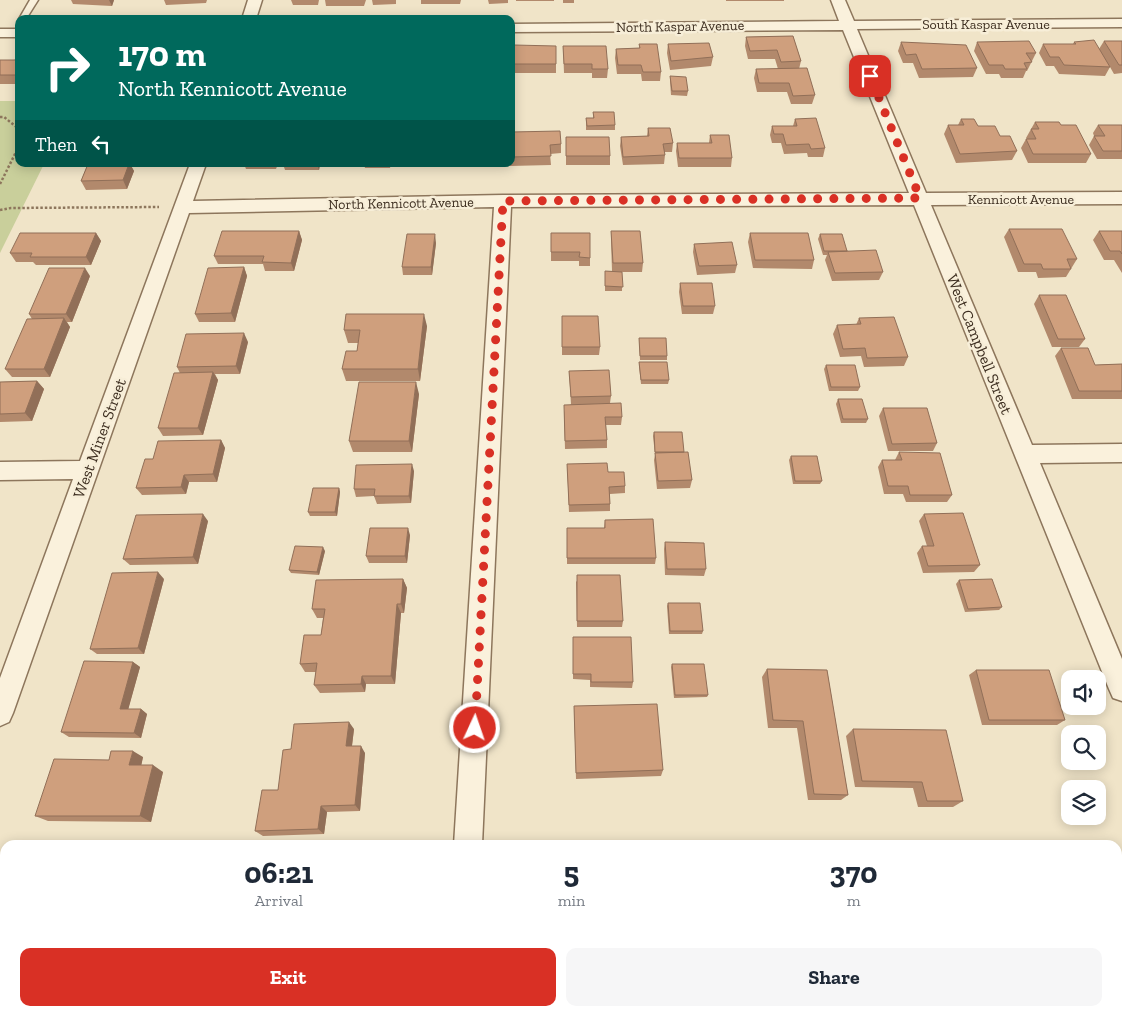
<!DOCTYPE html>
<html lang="en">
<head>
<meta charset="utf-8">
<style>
  :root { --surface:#fff; --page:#f6f6f7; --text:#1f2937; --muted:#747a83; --accent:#d93025 }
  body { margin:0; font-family:"Zilla Slab",serif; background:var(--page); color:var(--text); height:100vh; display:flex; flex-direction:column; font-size:19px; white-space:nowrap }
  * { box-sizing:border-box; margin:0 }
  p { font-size:16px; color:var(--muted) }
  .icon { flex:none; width:28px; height:28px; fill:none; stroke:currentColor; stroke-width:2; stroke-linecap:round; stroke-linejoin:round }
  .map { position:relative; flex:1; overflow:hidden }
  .sheet { position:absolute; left:0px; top:840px; width:1122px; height:176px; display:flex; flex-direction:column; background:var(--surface); border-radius:15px 15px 0 0; box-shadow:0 2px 12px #0003 }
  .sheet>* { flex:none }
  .banner { position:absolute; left:15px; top:15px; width:500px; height:152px; border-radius:10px; box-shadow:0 2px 12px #0003; background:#00695c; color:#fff; overflow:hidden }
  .fabs { position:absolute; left:1061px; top:670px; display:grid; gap:10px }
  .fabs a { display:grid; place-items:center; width:45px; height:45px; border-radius:10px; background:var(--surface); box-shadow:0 2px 12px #0003; font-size:25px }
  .pin { position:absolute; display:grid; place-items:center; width:42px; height:42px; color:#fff; margin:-21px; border-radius:10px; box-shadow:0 2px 8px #0006 }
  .me { position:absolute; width:55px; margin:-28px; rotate:3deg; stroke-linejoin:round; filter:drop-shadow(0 0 4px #0008) }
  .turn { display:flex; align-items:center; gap:18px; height:105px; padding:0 20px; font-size:22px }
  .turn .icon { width:65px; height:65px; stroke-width:2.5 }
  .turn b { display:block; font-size:35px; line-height:42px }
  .then { display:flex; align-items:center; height:48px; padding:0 20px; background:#0003; gap:10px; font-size:19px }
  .eta { display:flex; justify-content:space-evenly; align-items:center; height:85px; text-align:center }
  .eta b { font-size:30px; font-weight:700; line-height:35px }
  .button { display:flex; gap:10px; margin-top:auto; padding:10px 20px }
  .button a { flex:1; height:58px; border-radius:10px; background:var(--accent); color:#fff; font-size:20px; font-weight:700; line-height:58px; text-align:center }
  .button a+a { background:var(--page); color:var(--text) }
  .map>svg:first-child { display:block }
  .green { fill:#c9cf9b }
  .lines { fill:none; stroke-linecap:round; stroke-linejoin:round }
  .lane-casing { stroke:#8d765c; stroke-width:3 }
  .street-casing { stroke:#8d765c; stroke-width:3 }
  .path { stroke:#8d765c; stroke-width:2.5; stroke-dasharray:2.5 2; stroke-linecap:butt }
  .lane { fill:#faf1dc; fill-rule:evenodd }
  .street { fill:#faf1dc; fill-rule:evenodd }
  .wall { fill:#b2896c }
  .shaded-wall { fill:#916f58 }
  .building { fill:#cf9f7d; stroke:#916f58 }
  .route { stroke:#d93025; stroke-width:9; stroke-dasharray:0 16.2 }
  .labels { text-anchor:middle; stroke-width:5; stroke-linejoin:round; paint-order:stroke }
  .far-street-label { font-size:14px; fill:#3d2e20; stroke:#f7eed8 }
  .street-label { font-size:16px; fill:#3d2e20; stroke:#f7eed8 }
</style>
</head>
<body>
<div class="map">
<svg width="1122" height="1016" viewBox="0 0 1122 1016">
  <rect width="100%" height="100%" fill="#f0e4c8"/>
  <!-- green -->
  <path class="green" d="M0,101H19V164H44L0,253Z"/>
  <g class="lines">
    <!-- lane casing -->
    <g class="lane-casing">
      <path id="lane" d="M30,0H38L26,19H19Z"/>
    </g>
    <!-- street casing -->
    <g class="street-casing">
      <path id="street" d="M248,0H262L256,19H242Z
        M831,0H845L854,21L1122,19V27L857,29L926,193L1122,192V204L931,205L1032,445L1122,444V462L1040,463L1122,659V701L1113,698L1109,689L914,205L511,207L482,845H454L494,207L189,213L13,713L9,722L0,726V678L73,479L0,480V462L80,461L190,164H206L193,201L503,195L909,193L843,30L511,32V24L839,21Z
        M0,29H19V37H0Z
        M1118,878H1122V906H1118Z
        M0,886H5V916H0Z
        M701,1011H731L732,1016H702Z"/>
    </g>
    <!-- path -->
    <path class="path" d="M0,117H4L19,129
      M0,184L19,146
      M0,210L11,208L159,207"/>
    <!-- lane -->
    <use href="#lane" class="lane"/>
    <!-- street -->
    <use href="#street" class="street"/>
  </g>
  <!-- wall -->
  <path class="wall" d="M71,0H114L112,6L73,4Z
    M164,0H207L206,3L166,5Z
    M291,0H319L318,5H293Z
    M325,0H366L364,6H326Z
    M372,0H396V4L373,5Z
    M421,0H461L460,4H421Z
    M488,0H508V3L489,4Z
    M516,0H554V1H516Z
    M563,0H574V3H563Z
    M726,0H784V1H726Z
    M793,36L801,61L799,69L815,95L812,104H791L787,92H757L754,78L756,69H778L775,59H748L745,46L746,37Z
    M1104,41H1122V73L1114,74L1110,67L1105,76L1059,74L1054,66H1046L1039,53L1043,44H1073L1074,42L1099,49Z
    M901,42L977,68L973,77L919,78L913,63H903L898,51Z
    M977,42L1036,53L1027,71H1026L1023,78H1001L999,74H986L974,51Z
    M639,44L661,72L660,81H642L641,74H617L615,58L616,49L639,48Z
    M668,44L713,57L711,66L670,70L667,53Z
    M556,46V73H513V64Z
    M563,46L608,69L607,78H592V73H564Z
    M19,53V84H0V60H15Z
    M670,76L688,91L687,96L671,95L670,81Z
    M593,112L615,125V130H586V118H593Z
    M795,119L825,148L823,157H808L807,153L784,154L781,143H772L770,135L772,126H793Z
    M961,119L1000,136L1017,151L1012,160L956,163L944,134L948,125H958Z
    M1035,122L1061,125L1091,154L1086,163H1028L1021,148L1026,139H1027L1026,138Z
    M1098,125H1122V159H1097L1089,145L1094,136L1093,133Z
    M648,128L673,143L672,152H664L665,155L664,164L623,165L620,146L621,137L647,136Z
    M511,132L561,144V153L550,154L551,165L510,166L509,164H511Z
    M710,135L732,158L731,167H678L676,151L677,143H709Z
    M566,137L610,156V165H566Z
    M88,164H130L134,171L127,189L86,190L81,181Z
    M244,164H278L276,169H246Z
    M283,164H333V165H320L319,170H285Z
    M364,164H391L390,168H365Z
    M401,164H422L421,167H401Z
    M456,164H484L483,166H456Z
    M1009,229L1077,259L1066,277L1038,278L1036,272H1018L1004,237Z
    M299,231L302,240L294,271H265L263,264H218L214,256Z
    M611,231L643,263L642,272H622V291H605V271H612L611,240Z
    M1099,231H1122V273L1114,260H1104L1093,240Z
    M96,233L101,241L91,265H36L33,262H16L10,253Z
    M551,233L590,258V266H579V261H551Z
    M750,233L814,260L812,269L753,268L748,242Z
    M820,234L883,272L879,280L832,281L825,260L827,255H823L818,239Z
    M436,243L432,275H403L402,267Z
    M694,244L737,265L735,273L697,275L693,252Z
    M244,267L247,276L235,322H199L195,314Z
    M90,276L72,322H67L70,327L50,377H12L5,369L32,319L29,314Z
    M680,283L715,306L713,314H682L679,292Z
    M1039,295L1085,339L1079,347H1052L1034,304Z
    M562,316L600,347L599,355H562Z
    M859,318L908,357L904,366L864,367L861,356L840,357L833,334L837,325H856Z
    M427,326L420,381H346L342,369L357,351L358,343H348L344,330Z
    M639,338L667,356V360H640Z
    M248,342L240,374H215L218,380L203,435L163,436L158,428L180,373L177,367Z
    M1061,348L1095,365L1122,364V399H1072L1055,356Z
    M639,362L669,380L668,384H641L639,366Z
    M826,365L860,387L858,391H829L824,369Z
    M569,371L611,396L610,403L622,417L621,425H606L607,440V448L565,449L564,412L571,404Z
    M37,381L44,389L32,421L0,422V382Z
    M419,394L412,452H353L349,441Z
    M838,399L868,419L866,423H841L836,404Z
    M883,408L937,443L933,451H888L879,416Z
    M654,432L684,452L692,480L690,488L657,489L654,460L655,455L653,436Z
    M221,440L225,448L217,482H189L186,494L142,495L136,488L153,459Z
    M899,452L952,495L947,502H906L903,494H884L878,467L882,460H895Z
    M791,456L822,481L820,484H793L789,460Z
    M567,464L608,472L625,486V493L610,494V511L569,512Z
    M414,471L411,503L377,504L374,496L356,497L354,489Z
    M339,488L340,492L337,516H310L308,512Z
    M924,514L980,565L974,572L923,573L917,553L922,546H927L919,521Z
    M605,520L656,558L655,564H567V528H604Z
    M208,521L198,564L130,565L123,559Z
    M410,535L407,563H369L366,556Z
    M665,542L706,569L704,576L665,575L664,549Z
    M325,551L319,575L291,573L289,570Z
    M164,579L144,654H97L90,649Z
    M403,579L407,588L404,613H401L395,684H366L365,692L320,693L314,685L316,672H305L300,664L321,635L323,618H317L312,609Z
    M959,580L1002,607L999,610L965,612L956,584Z
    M576,581L623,621L622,627H577Z
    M668,603L703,631L702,634H669L667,606Z
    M573,637L633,682L632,688L590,687V680L573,679Z
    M133,662L140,667L128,709H141L147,714L141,738L69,737L61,732Z
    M672,664L708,695L707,697L674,698L671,667Z
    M767,669L827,670L848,795L841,800H808L797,728H768L762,677Z
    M976,670L1065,720L1057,725H982L969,675Z
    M574,706L663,770L661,776L576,779Z
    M354,729L352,746L365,753L360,811L327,812L324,834L263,836L255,831L278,790L291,749Z
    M853,729L963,801L953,807H918L913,788L855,787L846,736Z
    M143,757L141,765L163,772L151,822L48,821L35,816L109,760Z
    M823,1011H935L936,1016H824Z
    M1092,1011H1118L1122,1016H1093Z"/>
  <!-- shaded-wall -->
  <path class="shaded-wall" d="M109,0H114L112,6Z
    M129,164H130L134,171L127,189L123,180Z
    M317,164H320L319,170Z
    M299,231L302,240L294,271L291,263Z
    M96,233L101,241L91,265L86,257Z
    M435,234L436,243L432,275L431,267Z
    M244,267L247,276L235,322L231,313Z
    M85,268L90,276L72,322L66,314Z
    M424,314L427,326L420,381L418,369Z
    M64,318L70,327L50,377L44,369Z
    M244,333L248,342L240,374L236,366Z
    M213,372L218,380L203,435L198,428Z
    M37,381L44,389L32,421L25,413Z
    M416,382L419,394L412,452L409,441Z
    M221,440L225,448L217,482L213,474Z
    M412,464L414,471L411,503L409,496Z
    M184,475L189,482L186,494L181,487Z
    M339,488L340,492L337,516L335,512Z
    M203,514L208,521L198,564L193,557Z
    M408,528L410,535L407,563L405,556Z
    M323,547L325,551L319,575L317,572Z
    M158,572L164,579L144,654L138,648Z
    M403,579L407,588L404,613L401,604Z
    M397,604L401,613L395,684L391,676Z
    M133,662L140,667L127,714L120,709Z
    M362,676L366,684L365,692L361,684Z
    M141,709L147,714L141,738L134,733Z
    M349,722L354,729L351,753L346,746Z
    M361,746L365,753L360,811L355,805Z
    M133,751L143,757L140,772L129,765Z
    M153,765L163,772L151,822L140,816Z
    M321,806L327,812L324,834L318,829Z
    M353,1012H358V1016H352Z"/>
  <!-- building -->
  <path class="building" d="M793,36L801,61L781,62L777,50L750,51L746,37Z
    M1094,40L1110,67L1064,65L1059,57H1050L1043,44H1076L1074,42Z
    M1029,41L1036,53H1026L1032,62L1024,63L1027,69H1005L1003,65H989L977,42Z
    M1104,41H1122V65H1119Z
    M901,42L966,45L977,68L922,69L916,54L906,55Z
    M709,43L713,57L671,61L668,44Z
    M639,44H657L661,72H643L641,65H618L616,49L640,48Z
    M514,45L556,46V64H513Z
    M563,46H606L608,69H592V64H564Z
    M19,53V75H0V60H15Z
    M807,68L815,95L793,96L789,83H759L756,69Z
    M670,76L686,77L688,91H672Z
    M593,112H614L615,125L587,126L586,118H594Z
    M816,118L825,148L811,149L809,144L786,145L783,134H774L772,126H797L795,119Z
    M961,119H974L978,126H995L1000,136H1010L1017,151L960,154L948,125H964Z
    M1035,122H1059L1061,125H1076L1091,154H1033L1026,139H1036L1031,129H1039Z
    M1098,125H1122V151H1103L1094,136H1105Z
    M648,128H670L673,143L663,144L665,155L623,157L621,137L649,136Z
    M560,131L561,144L550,145L551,156L511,157V132Z
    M710,135H729L732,158H679L677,143H712Z
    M566,137H609L610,156H566Z
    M88,164H129L123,180L81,181Z
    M1009,229H1062L1077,259H1067L1071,269H1043L1041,264H1024Z
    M222,231H299L291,263L262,262L264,256H214Z
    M611,231H640L643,263H613Z
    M1099,231H1122V254L1120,251H1110Z
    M20,233H96L86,257H30L32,253H10Z
    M551,233H590V258L579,257L580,252H551Z
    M750,233H808L814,260H755Z
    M407,234H435L431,267H402Z
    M820,234H842L847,251H824Z
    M732,242L737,265L699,266L694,244Z
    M876,250L883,272L835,273L828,252Z
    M244,267L231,313L195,314L208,268Z
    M49,268H85L66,314H29Z
    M605,271L622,272L623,287L605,286Z
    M680,283H712L715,306H683Z
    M1039,295H1066L1085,339H1058Z
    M346,314H424L418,369H342L346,351H357L360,330H344Z
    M562,316H598L600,347H562Z
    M894,317L908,357L867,358L865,348L843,349L837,325L861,324L859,318Z
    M64,318L44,369H5L27,319Z
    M244,333L236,366L177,367L186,334Z
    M639,338H666L667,356H640Z
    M1061,348H1088L1095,365L1122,364V391H1079Z
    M639,362H667L669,380H641Z
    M826,365H855L860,387H831Z
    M609,370L611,396L571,397L569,371Z
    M213,372L198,428H158L174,373Z
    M37,381L25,413L0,414V382Z
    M359,382H416L409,441H349Z
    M838,399H862L868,419H843Z
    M621,403L622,417H605L607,440L565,441L564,405Z
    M883,408H927L937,443L892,444Z
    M654,432H682L684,452H655Z
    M221,440L213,474L184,475L181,487L136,488L145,459H153L158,441Z
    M688,452L692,480L658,481L655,453Z
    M899,452L940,453L952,495H910L908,486H888L882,460H902Z
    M791,456H817L822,481H795Z
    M607,463L608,472H624L625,486L609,487L610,504L569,505L567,464Z
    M412,464L409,496H374L375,489H354L356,465Z
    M313,488H339L335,512H308Z
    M963,513L980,565L928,566L922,546H934L924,514Z
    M203,514L193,557L123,559L136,515Z
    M653,519L656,558H567V528H605V520Z
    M370,528H408L405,556H366Z
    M665,542L704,543L706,569H667Z
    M295,546L323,547L317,572L289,570Z
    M158,572L138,648L90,649L112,573Z
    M577,575H620L623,621H577Z
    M403,579L401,604H397L391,676H362L361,684L314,685L317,663L300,664L304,635H321L325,609H312L316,580Z
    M992,579L1002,607L968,609L959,580Z
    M668,603H700L703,631H670Z
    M573,637H631L633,682H591V674H573Z
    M84,661L133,662L120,709H141L134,733L61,732Z
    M672,664H704L708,695H675Z
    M767,669L827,670L848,795L814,794L803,721L773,720Z
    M976,670H1049L1065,720H989Z
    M657,704L663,770L576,773L574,706Z
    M349,722L346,746H361L355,805L321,806L318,829L255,831L262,790H278L283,750L291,749L294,724Z
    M853,729L946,730L963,801H927L922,782L862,781Z
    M111,751H133L129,765H153L140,816H35L54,759L109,760Z
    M1118,1001H1122V1016H1108L1107,1011H1118Z
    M517,1011H624V1016H517Z
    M831,1011H935L936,1016H832Z
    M262,1012H353L352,1016H261Z"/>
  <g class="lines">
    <!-- route -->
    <path class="route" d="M475,728L503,201L920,198L870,76"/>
  </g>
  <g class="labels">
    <!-- far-street labels -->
    <g class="far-street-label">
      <text x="986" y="29">South Kaspar Avenue</text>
      <text transform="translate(680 26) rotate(-1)" y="5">North Kaspar Avenue</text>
      <text x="1021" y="204">Kennicott Avenue</text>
      <text transform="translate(401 203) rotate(-1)" y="5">North Kennicott Avenue</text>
    </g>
    <!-- street labels -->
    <g class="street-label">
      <text transform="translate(980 344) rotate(68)" y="6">West Campbell Street</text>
      <text transform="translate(99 438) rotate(-70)" y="6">West Miner Street</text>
    </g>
  </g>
</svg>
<div class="fabs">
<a><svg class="icon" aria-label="sound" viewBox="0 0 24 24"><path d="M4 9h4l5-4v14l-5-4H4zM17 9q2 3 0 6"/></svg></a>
<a><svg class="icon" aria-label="search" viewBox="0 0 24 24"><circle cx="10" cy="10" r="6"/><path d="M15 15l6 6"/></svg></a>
<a><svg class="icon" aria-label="layers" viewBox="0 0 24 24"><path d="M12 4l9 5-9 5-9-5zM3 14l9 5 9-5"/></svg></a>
</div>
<div class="pin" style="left:870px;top:76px;background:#d93025"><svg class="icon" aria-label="arrive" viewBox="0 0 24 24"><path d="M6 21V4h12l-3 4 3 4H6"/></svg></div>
<svg class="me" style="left:475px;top:728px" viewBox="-20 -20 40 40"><circle r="17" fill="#d93025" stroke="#fff" stroke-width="3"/><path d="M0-11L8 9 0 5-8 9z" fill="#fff"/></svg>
<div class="banner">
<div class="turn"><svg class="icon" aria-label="right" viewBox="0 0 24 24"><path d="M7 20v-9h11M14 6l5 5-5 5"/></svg><div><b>170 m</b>North Kennicott Avenue</div></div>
<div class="then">Then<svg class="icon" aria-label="left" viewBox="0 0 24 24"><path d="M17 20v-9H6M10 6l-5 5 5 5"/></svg></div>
</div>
<section class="sheet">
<div class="eta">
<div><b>06:21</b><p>Arrival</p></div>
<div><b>5</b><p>min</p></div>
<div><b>370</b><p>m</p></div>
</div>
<div class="button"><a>Exit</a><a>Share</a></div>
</section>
</div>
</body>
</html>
